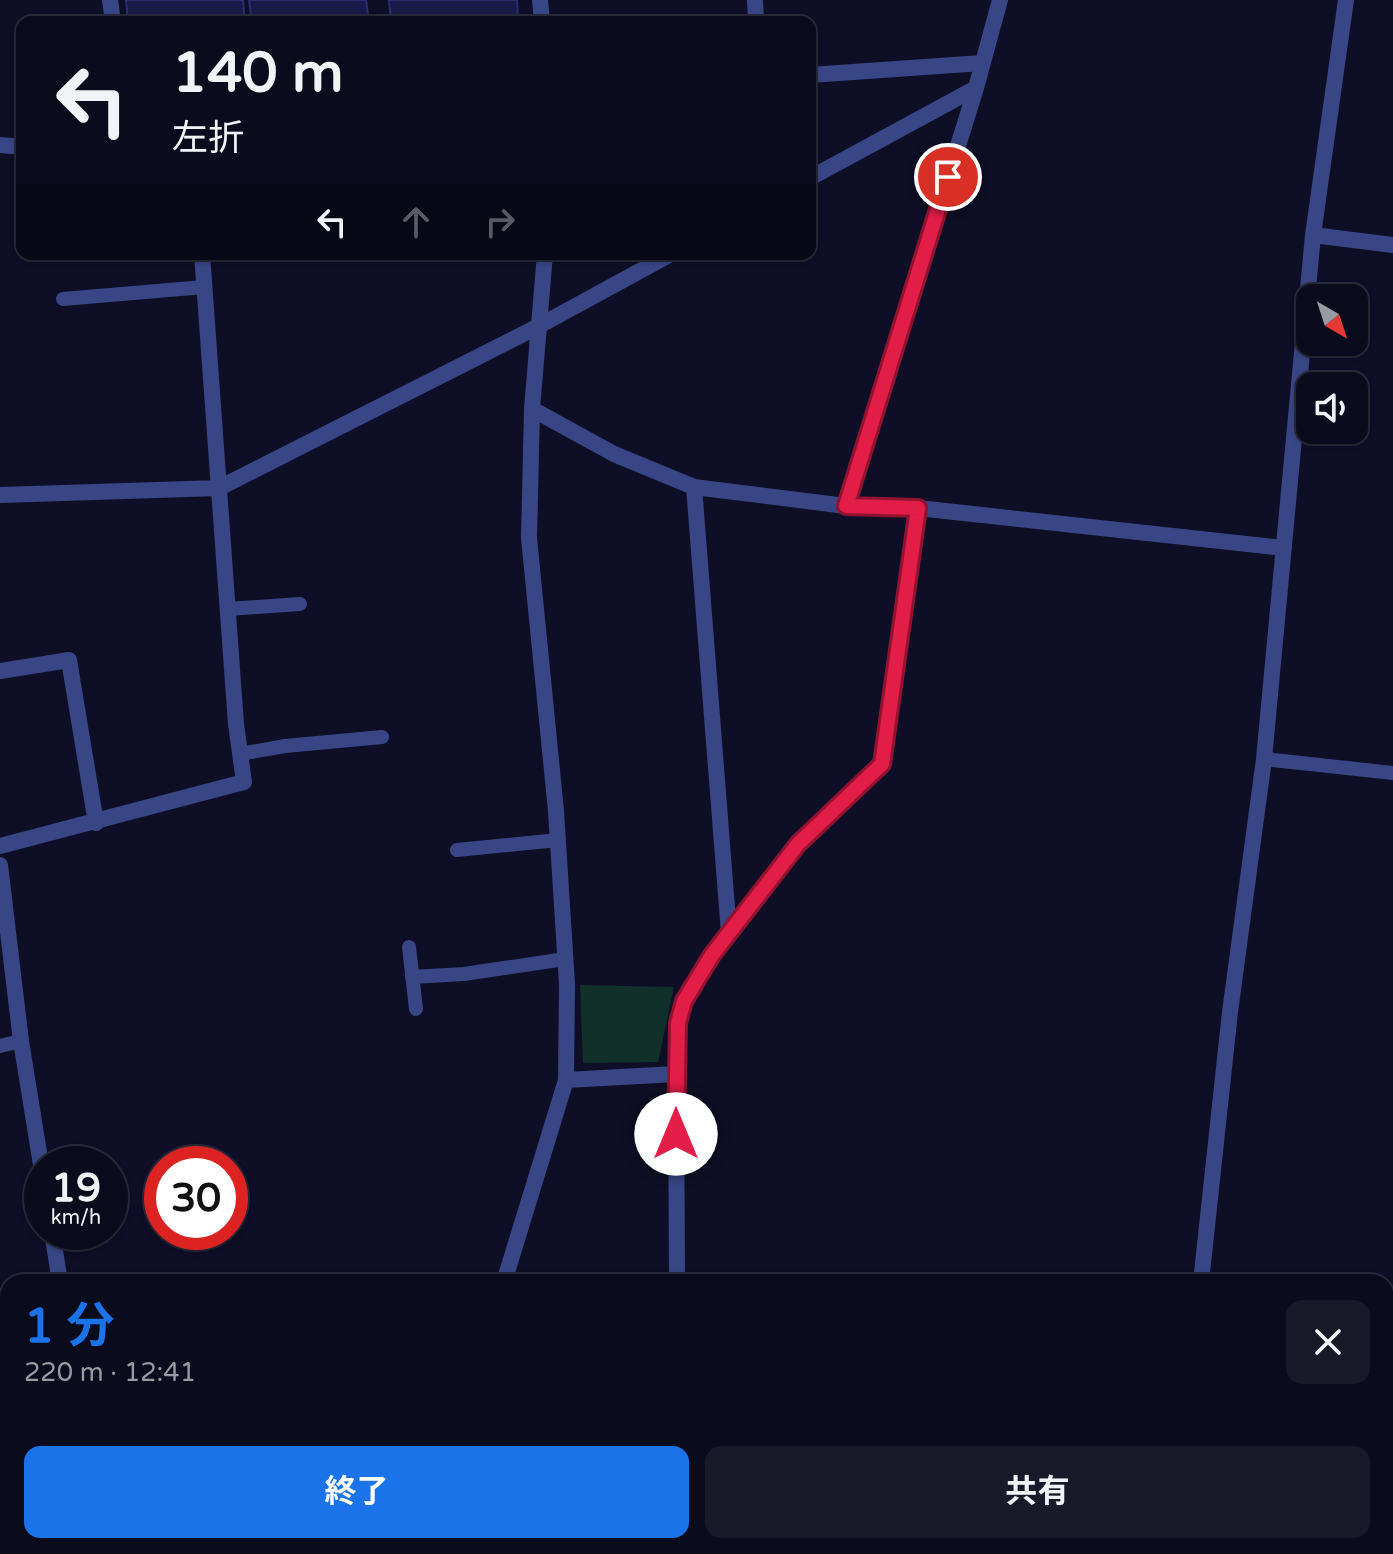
<!DOCTYPE html>
<html lang="ja">
<head>
<meta charset="utf-8">
<style>
  :root { --surface:#0a0b1c; --page:#181929; --text:#f1f3f6; --muted:#999ba3; --line:#2a2b3b; --accent:#1a73e8 }
  body { margin:0; font-family:"Varela Round","Noto Sans JP",sans-serif; background:var(--page); color:var(--text); height:100vh; display:flex; flex-direction:column; font-size:30px; white-space:nowrap }
  * { box-sizing:border-box; margin:0 }
  p { font-size:26px; color:var(--muted) }
  .icon { flex:none; width:44px; height:44px; fill:none; stroke:currentColor; stroke-width:2; stroke-linecap:round; stroke-linejoin:round }
  .map { position:relative; flex:1; overflow:hidden }
  .sheet { position:absolute; left:0px; top:1274px; width:1394px; height:280px; display:flex; flex-direction:column; background:var(--surface); border-radius:24px 24px 0 0; box-shadow:0 2px 6px #0004,0 0 0 2px var(--line) }
  .sheet>* { flex:none }
  .top-card { position:absolute; left:16px; top:16px; width:800px; height:244px; border-radius:16px; box-shadow:0 2px 6px #0004,0 0 0 2px var(--line); background:#0a0b1c; color:var(--text); overflow:hidden }
  .needle { width:52px; rotate:141deg }
  .fabs { position:absolute; left:1296px; top:284px; display:grid; gap:16px }
  .fabs a { display:grid; place-items:center; width:72px; height:72px; border-radius:16px; background:var(--surface); box-shadow:0 2px 6px #0004,0 0 0 2px var(--line); font-size:40px }
  .speed { position:absolute; left:24px; top:1146px; display:flex; gap:16px; font-size:40px; font-weight:700; text-align:center }
  .speed>* { display:grid; place-content:center; width:104px; height:104px; border-radius:50%; background:var(--surface); box-shadow:0 2px 6px #0004,0 0 0 2px var(--line); line-height:1 }
  .speed small { font-size:20px; font-weight:400 }
  .speed .limit { border:12px solid #d22; background:#fff; color:#111 }
  .pin { position:absolute; display:grid; place-items:center; width:68px; height:68px; color:#fff; margin:-34px; border:4px solid #fff; border-radius:50%; box-shadow:0 2px 8px #0007 }
  .me { position:absolute; width:88px; margin:-44px; rotate:0deg; stroke-linejoin:round; filter:drop-shadow(0 0 6px #0008) }
  .turn { display:flex; align-items:center; gap:28px; height:168px; padding:0 24px; font-size:36px }
  .turn .icon { width:104px; height:104px; stroke-width:2.5 }
  .turn b { display:block; font-size:56px; line-height:68px }
  .lanes { display:flex; align-items:center; height:76px; padding:0 24px; background:#0003; justify-content:center; gap:40px; direction:ltr }
  .lanes .off { opacity:.35 }
  .round { display:grid; place-items:center; flex:none; width:84px; height:84px; border-radius:16px; background:var(--page) }
  .headline { display:flex; align-items:center; justify-content:space-between; height:136px; padding:0 24px }
  h1 { font-size:48px; font-weight:700; line-height:60px; color:var(--accent) }
  .action { display:flex; gap:16px; margin-top:auto; padding:16px 24px }
  .action a { flex:1; height:92px; border-radius:16px; background:var(--accent); color:#fff; font-size:32px; font-weight:700; line-height:92px; text-align:center }
  .action a+a { background:var(--page); color:var(--text) }
  .map>svg:first-child { display:block }
  .green { fill:#113029 }
  .building { fill:#1a1a48; stroke:#2c2c74; stroke-width:2 }
  .lines { fill:none; stroke-linecap:round; stroke-linejoin:round }
  .lane { stroke:#384686; stroke-width:14 }
  .street { stroke:#384686; stroke-width:16 }
  .route-casing { stroke:#92132f; stroke-width:20 }
  .route { stroke:#e11d48; stroke-width:14 }
</style>
</head>
<body>
<div class="map">
<svg width="1393" height="1554" viewBox="0 0 1393 1554">
  <rect width="100%" height="100%" fill="#0e0f26"/>
  <!-- green -->
  <path class="green" d="M580,985L674,987L658,1062L583,1063Z
    M382,1546H650V1554H382Z"/>
  <!-- building -->
  <path class="building" d="M126,0H243L245,22H128Z
    M249,0H366L369,22H252Z
    M389,0H517L518,22H391Z
    M1386,1393H1393V1495H1386Z
    M1393,1511V1554H1254V1546H1386V1512Z
    M772,1546H951L952,1554H772Z
    M990,1546H1044V1554H990Z"/>
  <g class="lines">
    <!-- lane -->
    <path class="lane" d="M63,299L204,287
      M228,609L300,604
      M240,754L285,746L382,737
      M1264,759L1393,773
      M457,850L558,840
      M409,947L416,1009
      M412,977L464,974L565,959
      M0,1046L21,1041
      M96,1546L98,1554
      M1067,1554V1546"/>
    <!-- street -->
    <path class="street" d="M110,0L113,22
      M540,0L542,22
      M755,0L756,22
      M810,75L982,63
      M0,145L22,147
      M810,178L976,88
      M1313,235L1393,245
      M532,409L614,454L694,487L846,506L918,508L1284,548
      M694,487L729,933
      M0,495L219,488L537,327L671,254
      M846,506L976,88L1000,0
      M0,671L69,660L96,823
      M0,846L244,782L236,724L202,254
      M0,865L21,1041L42,1171
      M566,1080L676,1074
      M52,1232L60,1282
      M504,1282L566,1080L567,984L556,811L529,538L532,409L545,254
      M677,1282L676,1074L678,1023L684,1001L712,955L798,844L882,764L918,508
      M1201,1282L1230,1012L1264,759L1313,235L1346,0
      M1386,1362L1393,1361
      M698,1546L699,1554
      M53,1554L63,1546
      M1185,1554L1186,1546"/>
  </g>
  <g class="lines">
    <!-- route casing -->
    <g class="route-casing">
      <path id="route" d="M676,1134L678,1023L684,1001L712,955L798,844L882,764L918,508L846,506L948,177"/>
    </g>
    <!-- route -->
    <use href="#route" class="route"/>
  </g>
</svg>
<div class="fabs">
<a><svg class="needle" viewBox="-14 -14 28 28"><path d="M0-13l5 13h-10z" fill="#e53935"/><path d="M0 13l5-13h-10z" fill="#999ba3"/></svg></a>
<a><svg class="icon" aria-label="sound" viewBox="0 0 24 24"><path d="M4 9h4l5-4v14l-5-4H4zM17 9q2 3 0 6"/></svg></a>
</div>
<div class="speed"><div>19<small>km/h</small></div><div class="limit">30</div></div>
<div class="pin" style="left:948px;top:177px;background:#d93025"><svg class="icon" aria-label="arrive" viewBox="0 0 24 24"><path d="M6 21V4h12l-3 4 3 4H6"/></svg></div>
<svg class="me" style="left:676px;top:1134px" viewBox="-20 -20 40 40"><circle r="19" fill="#fff"/><path d="M0-13L10 11 0 6-10 11z" fill="#e11d48"/></svg>
<div class="top-card">
<div class="turn"><svg class="icon" aria-label="left" viewBox="0 0 24 24"><path d="M17 20v-9H6M10 6l-5 5 5 5"/></svg><div><b>140 m</b>左折</div></div>
<div class="lanes"><svg class="icon" aria-label="left" viewBox="0 0 24 24"><path d="M17 20v-9H6M10 6l-5 5 5 5"/></svg><svg class="icon off" aria-label="ahead" viewBox="0 0 24 24"><path d="M12 20V5M6 11l6-6 6 6"/></svg><svg class="icon off" aria-label="right" viewBox="0 0 24 24"><path d="M7 20v-9h11M14 6l5 5-5 5"/></svg></div>
</div>
<section class="sheet">
<div class="headline"><div><h1>1 分</h1><p>220 m · 12:41</p></div><a class="round"><svg class="icon" aria-label="close" viewBox="0 0 24 24"><path d="M6 6l12 12M18 6L6 18"/></svg></a></div>
<div class="action"><a>終了</a><a>共有</a></div>
</section>
</div>
</body>
</html>
